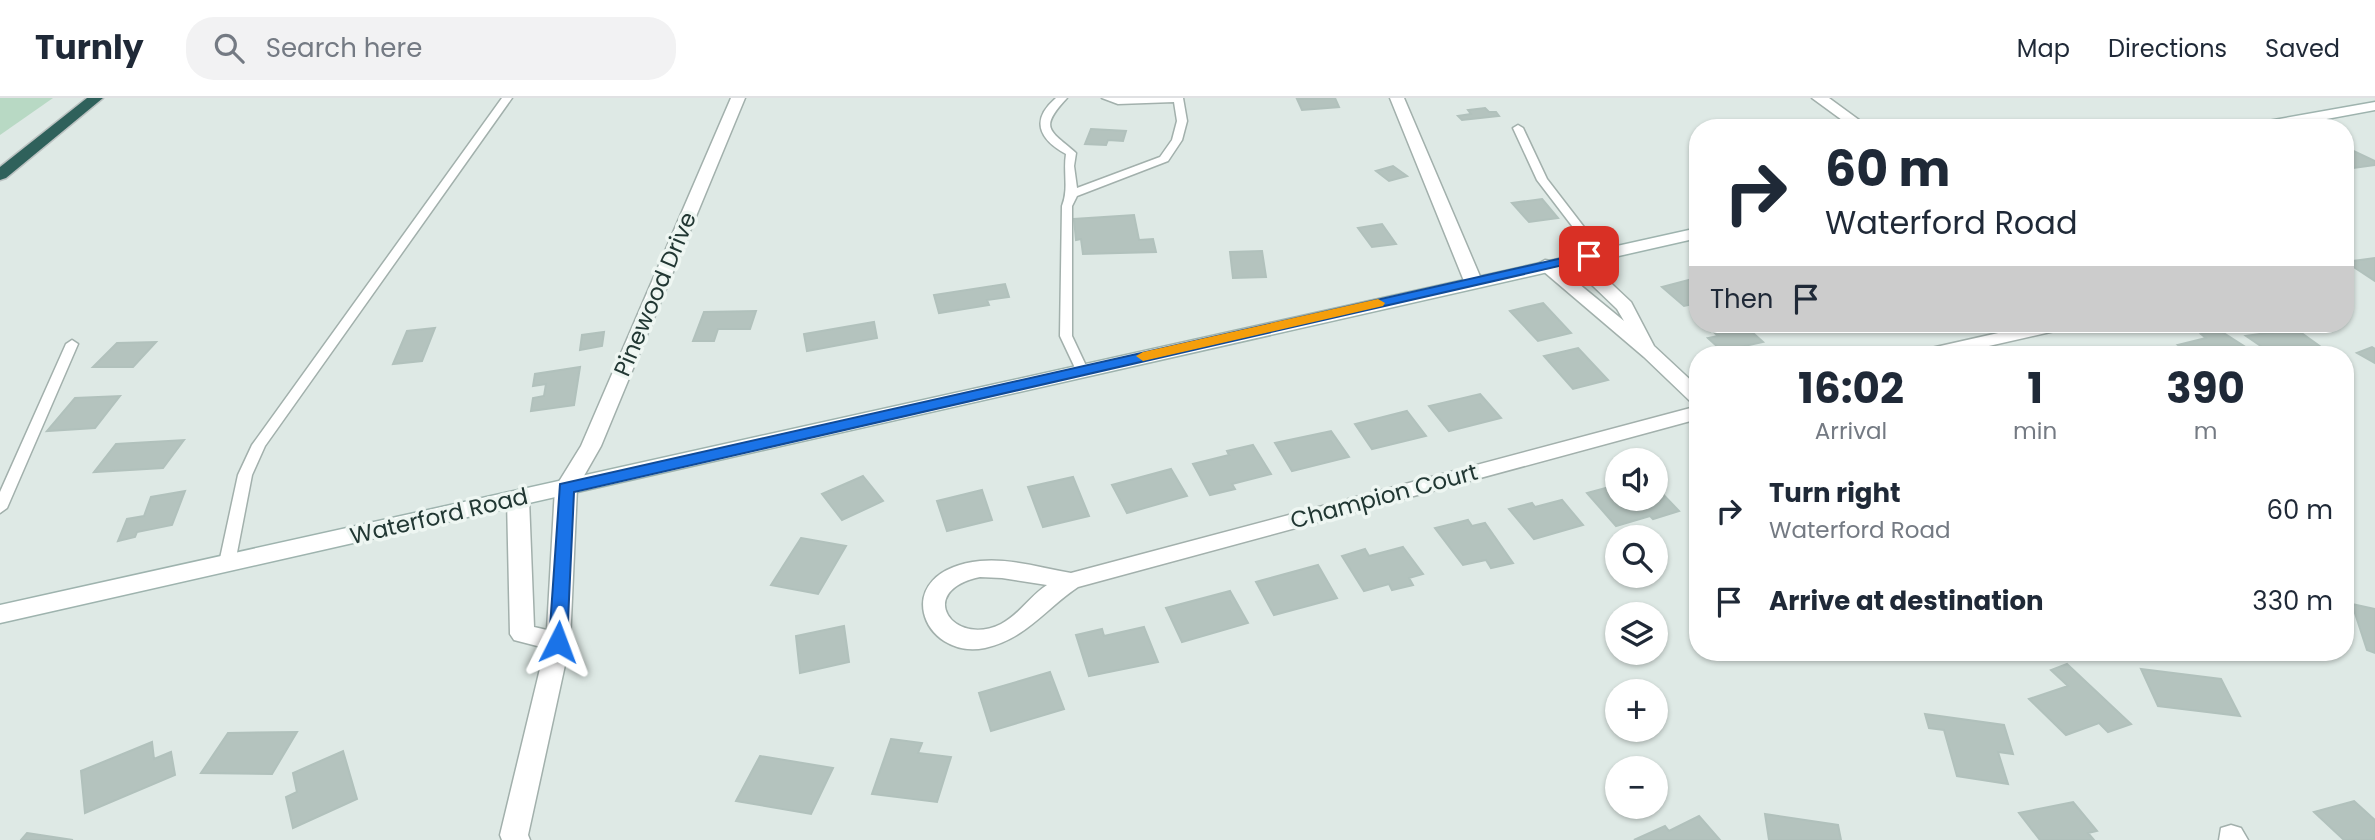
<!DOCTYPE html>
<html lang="en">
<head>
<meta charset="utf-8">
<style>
  :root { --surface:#fff; --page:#f2f2f3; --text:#1f2937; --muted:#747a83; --line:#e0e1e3 }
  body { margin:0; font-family:Poppins,sans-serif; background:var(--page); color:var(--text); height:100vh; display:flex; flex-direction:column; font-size:26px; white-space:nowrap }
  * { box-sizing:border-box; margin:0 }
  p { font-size:23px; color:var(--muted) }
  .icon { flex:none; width:38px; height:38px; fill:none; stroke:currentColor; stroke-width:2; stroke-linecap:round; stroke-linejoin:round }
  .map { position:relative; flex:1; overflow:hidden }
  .details { position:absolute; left:1689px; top:248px; width:665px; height:315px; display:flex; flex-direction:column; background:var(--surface); border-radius:28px; box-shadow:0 2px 5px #0004 }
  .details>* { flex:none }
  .banner { position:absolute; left:1689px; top:21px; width:665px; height:214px; border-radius:28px; box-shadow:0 2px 5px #0004; background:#fff; color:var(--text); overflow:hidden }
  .controls { position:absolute; left:1605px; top:350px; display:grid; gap:14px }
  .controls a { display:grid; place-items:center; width:63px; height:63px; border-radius:50%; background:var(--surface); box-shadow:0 2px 5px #0004; font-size:35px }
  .pin { position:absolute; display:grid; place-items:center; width:60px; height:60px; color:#fff; margin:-30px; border-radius:14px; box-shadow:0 4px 10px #0006 }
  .me { position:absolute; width:77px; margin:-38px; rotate:3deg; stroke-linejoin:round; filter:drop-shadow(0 0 5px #0008) }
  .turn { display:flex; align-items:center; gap:24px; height:147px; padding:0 21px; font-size:32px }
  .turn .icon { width:91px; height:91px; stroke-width:2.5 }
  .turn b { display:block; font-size:49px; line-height:60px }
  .then { display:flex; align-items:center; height:66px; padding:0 21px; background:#0003; gap:14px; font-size:26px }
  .eta { display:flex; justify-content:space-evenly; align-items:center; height:119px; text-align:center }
  .eta b { font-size:42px; font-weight:700; line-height:49px }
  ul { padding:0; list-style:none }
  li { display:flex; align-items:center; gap:21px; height:91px; padding:0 21px }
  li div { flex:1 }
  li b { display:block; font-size:26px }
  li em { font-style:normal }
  header { display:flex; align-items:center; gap:42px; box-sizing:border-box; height:98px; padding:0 35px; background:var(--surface); border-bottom:2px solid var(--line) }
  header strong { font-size:33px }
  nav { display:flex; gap:38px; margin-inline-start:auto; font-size:24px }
  .search { width:490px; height:63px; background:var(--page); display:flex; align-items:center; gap:18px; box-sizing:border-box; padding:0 24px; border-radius:28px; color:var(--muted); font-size:26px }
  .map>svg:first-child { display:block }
  .green { fill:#b8d9c4 }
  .building { fill:#b4c3be; stroke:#b1c1bc; stroke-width:2 }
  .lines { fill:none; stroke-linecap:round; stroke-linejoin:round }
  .service-casing { stroke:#a2b0ac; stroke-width:3 }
  .minor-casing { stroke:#a2b0ac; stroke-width:3 }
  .secondary-casing { stroke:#9eb3ae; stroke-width:3 }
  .motorway-casing { stroke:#bcc3c2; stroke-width:3 }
  .service { fill:#fff; fill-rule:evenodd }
  .minor { fill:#fff; fill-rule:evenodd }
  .secondary { fill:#fff; fill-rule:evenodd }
  .motorway { fill:#2f615b; fill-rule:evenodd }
  .route { fill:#1a73e8; stroke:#114b97; stroke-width:2 }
  .slow { fill:#f59e0b }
  .labels { text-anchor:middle; stroke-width:7; stroke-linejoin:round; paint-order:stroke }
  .street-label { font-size:23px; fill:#213733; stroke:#eef6f2 }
</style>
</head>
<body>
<header>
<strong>Turnly</strong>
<div class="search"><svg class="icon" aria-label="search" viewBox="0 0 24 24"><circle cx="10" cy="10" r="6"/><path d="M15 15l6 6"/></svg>Search here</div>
<nav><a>Map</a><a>Directions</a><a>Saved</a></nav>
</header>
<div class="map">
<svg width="2375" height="742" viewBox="0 0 2375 742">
  <rect width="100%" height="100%" fill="#dee9e5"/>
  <!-- green -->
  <path class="green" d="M0,0H53L0,37Z"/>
  <!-- building -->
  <path class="building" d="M1335,0L1339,9L1302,12L1297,1Z
    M1485,10L1489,14H1496L1499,18L1462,22L1458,18L1471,16L1468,12Z
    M1091,31L1126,33L1123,43L1108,42L1106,47L1085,46Z
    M2345,49L2375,63V67L2345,71Z
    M1393,68L1407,78L1389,83L1376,73Z
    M1542,101L1558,120L1529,124L1512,105Z
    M1134,117L1139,142L1153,141L1156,154L1083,156L1081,141L1076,142L1074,121Z
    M1382,126L1396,146L1372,149L1358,130Z
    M1262,153L1266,179L1233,180L1230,154Z
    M2375,160V183L2346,164Z
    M1692,181L1698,186V205L1684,208L1662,189Z
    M1005,186L1009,199L987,202L989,207L939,215L934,197Z
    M1543,205L1571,235L1538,243L1510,213Z
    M756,213L750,231H718L714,243H693L704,214Z
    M874,224L877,240L807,253L804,236Z
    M1705,226H1743L1763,244L1722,253L1708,240L1718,238Z
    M1834,226H1897L1900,228L1881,232L1875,227L1844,234Z
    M435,230L422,263L393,266L407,233Z
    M2296,231L2325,252L2294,257H2274L2246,238Z
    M2219,232L2255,255L2193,257L2178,247L2206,240L2201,236Z
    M604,234L602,248L580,252L582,237Z
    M156,244L133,269H93L117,245Z
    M2159,249L2171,257H2125Z
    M2372,249L2375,251V265L2357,255Z
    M1578,250L1608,282L1573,291L1544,258Z
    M580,269L574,307L531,313L533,300L544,298L546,286L533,288L535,276Z
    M1480,296L1501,320L1449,333L1429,308Z
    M120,298L95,330L47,333L75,300Z
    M1407,313L1426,338L1372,351L1355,326Z
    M1331,333L1349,359L1292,373L1275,345Z
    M184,342L163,370L94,374L116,346Z
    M1253,347L1271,376L1232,386L1235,391L1210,397L1193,366L1229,357L1227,353Z
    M1171,371L1187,398L1127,415L1112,387Z
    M863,378L883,403L842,422L822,396Z
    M1073,379L1089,418L1043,429L1028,389Z
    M1609,389L1614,393L1617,392V401H1656V389L1679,413L1653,421L1650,418L1616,428L1587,395Z
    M982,392L992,422L947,433L937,403Z
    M185,393L172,427L137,434L135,439L118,443L127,421L144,418L151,399Z
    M1562,402L1583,427L1534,441L1509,411L1532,405L1535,409Z
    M1468,422L1472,428L1485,425L1513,465L1491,470L1486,462L1463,467L1435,430Z
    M801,440L846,448L818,496L771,487Z
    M1403,449L1423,476L1409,480L1413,487L1392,492L1389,486L1364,493L1342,458L1365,451L1369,458Z
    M1318,467L1337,500L1274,517L1256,484Z
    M1230,493L1248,525L1182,544L1166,510Z
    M2352,506L2375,511V555L2367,552Z
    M844,528L849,564L800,575L796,538Z
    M1144,529L1158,564L1089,578L1076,537L1102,531L1104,538Z
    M2067,566L2131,626L2108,634L2099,625L2066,637L2029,601L2068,588L2051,572Z
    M2141,571L2221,581L2240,618L2158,608Z
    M1050,574L1064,611L991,633L979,595Z
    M1925,616L2004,627L2013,656L1998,654L2008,686L1957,678L1944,632L1929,630Z
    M297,634L272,676L201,675L228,635Z
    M891,641L922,645L918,655L951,659L937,704L872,696Z
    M152,644L154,661L171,654L175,677L85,715L81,673Z
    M343,653L357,701L293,730L286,699L297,694L293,675Z
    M760,658L833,670L811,716L736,703Z
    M2354,703L2375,722V742H2344L2314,714Z
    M2073,704L2097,733L2088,735L2094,742H2040L2019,715Z
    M1765,716L1838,727L1841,742H1769Z
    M1699,718L1720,742H1634L1665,728L1669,733Z
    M27,735L73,742H21Z"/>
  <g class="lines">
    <!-- service casing -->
    <g class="service-casing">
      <path id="service" d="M502,0H512L265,348L252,377L235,465L232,469H222L219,465L238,377L252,347Z
        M1056,0H1067C1038,31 1050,32 1076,55L1074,68L1077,90L1160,59L1172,42L1177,23L1174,4L1118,6L1102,0H1183L1187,23L1182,42L1168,63L1077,98L1072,108V238L1088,272L1082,276L1076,272L1060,238L1062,108C1069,91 1063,74 1066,56C1039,41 1030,22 1056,0Z
        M1518,27L1523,30L1547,81L1587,133L1608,152V156H1600L1579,137L1537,82L1513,30Z
        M72,242L78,246L7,410L0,415V394L66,246Z"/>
    </g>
    <!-- minor casing -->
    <g class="minor-casing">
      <path id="minor" d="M731,0H745L601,348L577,390L570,544L528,737L530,742H502L500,737L545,550L514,542L510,536L507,401L510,396L518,394L526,396L529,401L534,529L547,532L555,390L581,348Z
        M1390,0H1404L1482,183L1479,187H1467L1464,183Z
        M1812,0H1829L1870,30H1853Z
        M1575,156L1581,157L1631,204L1654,248L1698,289V306L1691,304L1644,259L1536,167L1545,162L1551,163L1624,223L1617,211L1569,165L1566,161Z
        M2038,226H2070L2068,230L1949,257H1916L1918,253Z
        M1698,308V321L1078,489C1045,511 1026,541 985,550C922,563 887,473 980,463C1010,460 1042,470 1071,475ZM980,479L1002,480L1047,487C1030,498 1019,517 1001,526C953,550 914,493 980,479Z
        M2231,727L2241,730L2248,742H2219L2221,730Z"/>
    </g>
    <!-- secondary casing -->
    <g class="secondary-casing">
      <path id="secondary" d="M2375,4V12L2278,30H2244L2251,26Z
        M1698,130V140L0,525V507Z"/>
    </g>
    <!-- motorway casing -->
    <g class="motorway-casing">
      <path id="motorway" d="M87,0H103L6,80L0,82V69Z"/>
    </g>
    <!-- service -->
    <use href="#service" class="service"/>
    <!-- minor -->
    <use href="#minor" class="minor"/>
    <!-- secondary -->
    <use href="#secondary" class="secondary"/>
    <!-- motorway -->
    <use href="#motorway" class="motorway"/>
  </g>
  <!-- route -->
  <path class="route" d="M1589,154L1594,155V160L574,394L567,544L565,549H552L549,544L560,386Z"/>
  <!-- slow -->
  <path class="slow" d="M1378,201L1385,205L1383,208L1143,263L1136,258L1143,254Z"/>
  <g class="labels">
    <!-- street labels -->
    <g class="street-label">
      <text transform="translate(655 196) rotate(-67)" y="8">Pinewood Drive</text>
      <text transform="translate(1384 398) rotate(-15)" y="8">Champion Court</text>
      <text transform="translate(439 418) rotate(-13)" y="8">Waterford Road</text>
    </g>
  </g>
</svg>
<div class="controls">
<a><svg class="icon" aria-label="sound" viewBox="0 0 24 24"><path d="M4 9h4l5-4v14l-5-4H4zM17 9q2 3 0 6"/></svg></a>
<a><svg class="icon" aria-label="search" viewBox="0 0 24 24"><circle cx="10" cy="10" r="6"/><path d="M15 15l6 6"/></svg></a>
<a><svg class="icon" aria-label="layers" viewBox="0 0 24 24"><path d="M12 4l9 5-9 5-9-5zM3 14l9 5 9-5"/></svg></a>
<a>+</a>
<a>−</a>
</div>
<div class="pin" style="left:1589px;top:158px;background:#d93025"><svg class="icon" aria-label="arrive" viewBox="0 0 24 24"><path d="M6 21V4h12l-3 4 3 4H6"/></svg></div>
<svg class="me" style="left:558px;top:544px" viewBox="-20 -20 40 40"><path d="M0-17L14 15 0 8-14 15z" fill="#1a73e8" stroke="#fff" stroke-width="4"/></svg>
<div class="banner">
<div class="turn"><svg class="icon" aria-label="right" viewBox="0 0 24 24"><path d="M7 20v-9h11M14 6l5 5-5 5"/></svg><div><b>60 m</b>Waterford Road</div></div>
<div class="then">Then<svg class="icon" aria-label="arrive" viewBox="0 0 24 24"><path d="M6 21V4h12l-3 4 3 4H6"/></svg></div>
</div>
<section class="details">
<div class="eta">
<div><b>16:02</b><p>Arrival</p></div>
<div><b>1</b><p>min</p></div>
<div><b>390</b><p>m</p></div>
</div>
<ul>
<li><svg class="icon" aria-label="right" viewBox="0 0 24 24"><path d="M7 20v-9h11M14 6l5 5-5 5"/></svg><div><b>Turn right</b><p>Waterford Road</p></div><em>60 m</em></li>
<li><svg class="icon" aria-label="arrive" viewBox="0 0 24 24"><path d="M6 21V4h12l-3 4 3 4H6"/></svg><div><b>Arrive at destination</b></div><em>330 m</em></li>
</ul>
</section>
</div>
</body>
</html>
